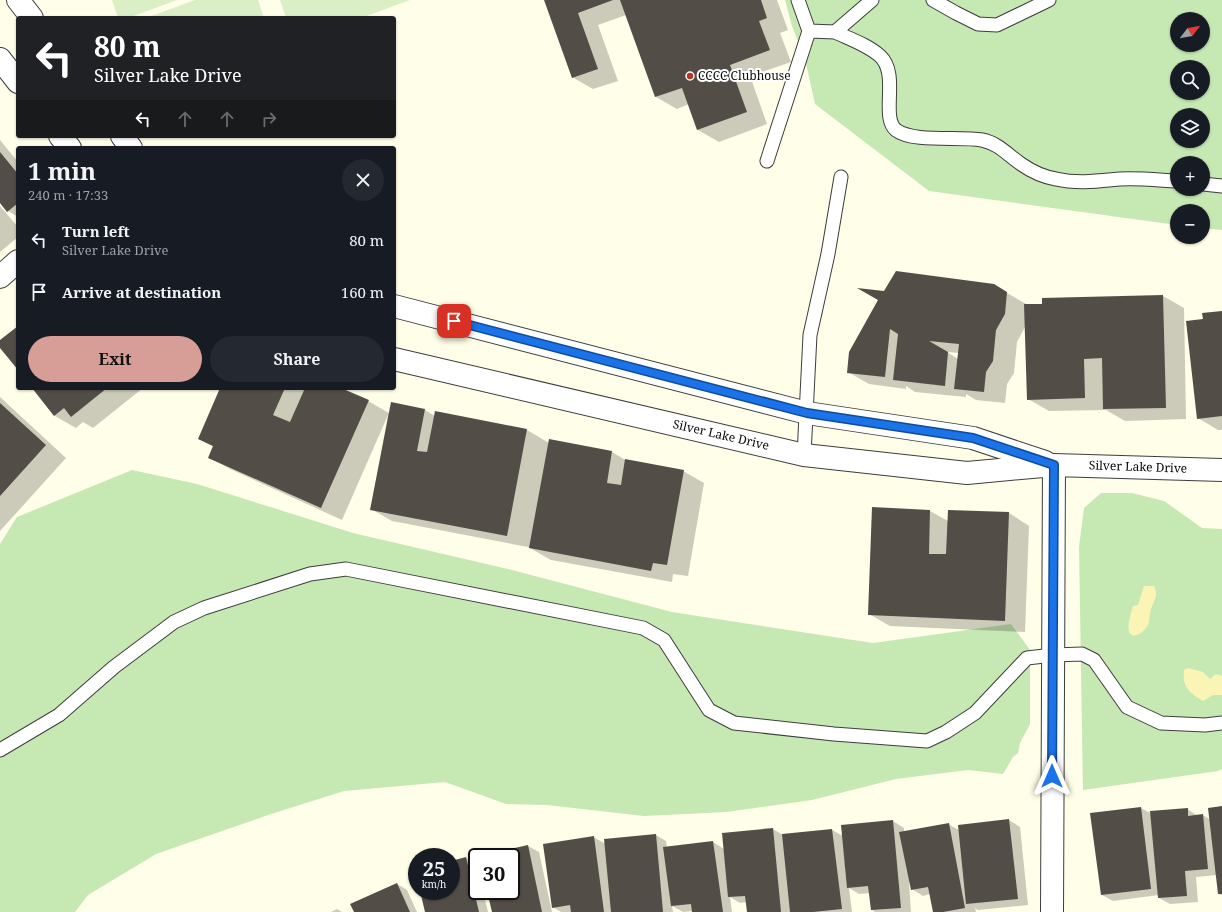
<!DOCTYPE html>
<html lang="en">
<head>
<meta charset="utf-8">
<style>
  :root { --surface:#171b24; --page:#242831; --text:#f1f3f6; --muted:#9ea1a6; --accent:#d79e98 }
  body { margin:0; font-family:"Noto Serif",serif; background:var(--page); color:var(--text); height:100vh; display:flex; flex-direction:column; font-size:15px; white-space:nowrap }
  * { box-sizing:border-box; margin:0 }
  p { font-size:13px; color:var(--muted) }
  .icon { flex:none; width:22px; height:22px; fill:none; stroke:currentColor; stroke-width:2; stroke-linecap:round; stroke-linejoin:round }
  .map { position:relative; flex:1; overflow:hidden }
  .sheet { position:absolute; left:16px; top:146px; width:380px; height:244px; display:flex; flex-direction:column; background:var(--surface); border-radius:4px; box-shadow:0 1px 3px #0004 }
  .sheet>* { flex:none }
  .hud { position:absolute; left:16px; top:16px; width:380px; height:122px; border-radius:4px; box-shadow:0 1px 3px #0004; background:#202124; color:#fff; overflow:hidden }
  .needle { width:26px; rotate:59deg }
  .fabs { position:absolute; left:1170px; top:12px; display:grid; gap:8px }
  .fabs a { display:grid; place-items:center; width:40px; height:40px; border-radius:50%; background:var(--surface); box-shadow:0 1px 3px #0004; font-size:20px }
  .speed { position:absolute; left:408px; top:848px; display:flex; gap:8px; font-size:20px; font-weight:700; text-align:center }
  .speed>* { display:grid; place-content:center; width:52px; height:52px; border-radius:50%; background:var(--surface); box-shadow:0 1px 3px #0004; line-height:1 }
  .speed small { font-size:10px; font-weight:400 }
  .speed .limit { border:2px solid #111; border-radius:6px; background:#fff; color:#111 }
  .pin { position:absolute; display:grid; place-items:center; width:34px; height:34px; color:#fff; margin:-17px; border-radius:8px; box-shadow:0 2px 6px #0006 }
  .me { position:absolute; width:44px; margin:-22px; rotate:0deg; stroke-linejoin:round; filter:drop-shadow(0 0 3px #0008) }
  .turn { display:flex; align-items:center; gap:14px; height:84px; padding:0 12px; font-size:18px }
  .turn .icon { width:52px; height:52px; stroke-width:2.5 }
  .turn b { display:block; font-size:28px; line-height:34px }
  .lanes { display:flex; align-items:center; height:38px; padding:0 12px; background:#0003; justify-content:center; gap:20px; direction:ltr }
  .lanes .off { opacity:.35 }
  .round { display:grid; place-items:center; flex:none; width:42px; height:42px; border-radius:21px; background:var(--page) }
  .headline { display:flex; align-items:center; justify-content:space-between; height:68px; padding:0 12px }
  h1 { font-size:24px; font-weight:700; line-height:30px }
  .primary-button { display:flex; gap:8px; margin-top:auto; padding:8px 12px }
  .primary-button a { flex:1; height:46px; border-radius:24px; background:var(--accent); color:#111; font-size:16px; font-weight:700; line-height:46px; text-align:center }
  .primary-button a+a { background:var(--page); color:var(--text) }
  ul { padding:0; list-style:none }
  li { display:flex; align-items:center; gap:12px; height:52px; padding:0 12px }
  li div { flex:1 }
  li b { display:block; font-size:15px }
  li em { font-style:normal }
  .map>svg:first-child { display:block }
  .green { fill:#c6e8b3; fill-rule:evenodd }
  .sand { fill:#faf5b5 }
  .pitch { fill:#daefc5 }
  .shadow { fill:#0003; fill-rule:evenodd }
  .building { fill:#534d47 }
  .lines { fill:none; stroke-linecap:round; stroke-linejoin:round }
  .lane-casing { stroke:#3d3d3d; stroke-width:15 }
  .street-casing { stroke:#3d3d3d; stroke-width:24 }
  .lane { stroke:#fff; stroke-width:13 }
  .street { stroke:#fff; stroke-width:22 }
  .route-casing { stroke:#114b97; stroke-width:10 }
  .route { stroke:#1a73e8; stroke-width:7 }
  .poi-dot { fill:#b83525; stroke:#fff; stroke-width:1.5 }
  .labels { text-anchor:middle; stroke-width:4; stroke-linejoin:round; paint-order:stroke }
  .poi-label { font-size:12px; fill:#0a0a0a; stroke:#fff; text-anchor:start }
  .street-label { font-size:12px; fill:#0a0a0a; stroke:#fff }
</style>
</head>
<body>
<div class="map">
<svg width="1222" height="912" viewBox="0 0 1222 912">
  <rect width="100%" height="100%" fill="#fffee8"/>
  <!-- green -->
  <path class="green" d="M785,0H1222V230L1203,228V211H1177V225L929,191L815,104L805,59L792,26ZM1177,19H1203V45H1177ZM1177,67H1203V93H1177ZM1177,115H1203V141H1177ZM1177,163H1203V189H1177Z
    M132,470L197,484L353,533L512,570L672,612L873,643L1011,624L1030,650V724L1020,743L1018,753L1013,757L1003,774L968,770L896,779L812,800L726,812L644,816L547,805L506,804L445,782L344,791L271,814L156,854L88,895L75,912H0V544L17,517Z
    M1101,493H1132L1164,501L1202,528L1222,529V769L1218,771L1083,790L1079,547L1084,508Z"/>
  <!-- sand -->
  <path class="sand" d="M1144,586H1154C1159,594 1154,601 1151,609C1149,614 1150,620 1148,625C1145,631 1132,642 1129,631C1127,624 1131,613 1133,606L1138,605Z
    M1188,668L1203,672L1210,679C1215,675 1215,673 1222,676V695H1213L1203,701C1190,693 1182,688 1184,670Z"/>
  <!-- pitch -->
  <path class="pitch" d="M112,0H177L128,18H118Z
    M195,0H258L264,18H146Z
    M280,0H410L361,18H286Z"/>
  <!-- shadow -->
  <path class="shadow" d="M545,0H777L788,30L780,33L791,62L750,76L767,124L719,142L698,130L689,104L677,109L656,97L626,15L598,25L618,81L593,89L572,77Z
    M0,140L18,162V217L8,211L0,202Z
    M0,206L18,227V237L0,252Z
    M993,285L1028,305L1163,296L1184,308L1186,419L1125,421L1106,410L1049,411L1028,399L1026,325L1017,342L1014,373L1007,384L1005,403L976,400L966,394V397L915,392L906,386V389L869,384L848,372L885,292ZM947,352L959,353L958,359Z
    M1222,313V430H1218L1198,418L1204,320Z
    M33,388H143L93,428L83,422L76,428L55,416Z
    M221,388H339L368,401L389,413L425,410L435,416L436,412L527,430L549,443L612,452L627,461L683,471L704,483L688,576L673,574L672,582L551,560L528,547L392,521L371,509L388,415L342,520L230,469L209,457L214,447L199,439Z
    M0,397L66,458L0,531Z
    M930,511L948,521L1009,513L1029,526L1025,632L890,626L869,614Z
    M1222,807V895L1219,894L1217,875L1196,877L1198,902L1170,904L1159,898V895L1113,901L1102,895L1141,808L1152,814L1187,809L1198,816L1203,815L1211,820Z
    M1009,820L1020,827L1028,905L978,910L975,908L976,912H934L930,894L923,896L912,889L910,882H909L911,912H875L872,910L870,893L859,894L849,888L852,912H748L747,902L740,903L730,897L732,912H693V911L683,912L672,906L673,912H561L553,907L593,837L606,844L656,835L666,841L667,848L713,842L724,849L773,829L783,835L832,830L843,836L893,821L904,828V832L948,824L959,830V826Z
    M528,846L539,852L552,912H493L488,891H511V857H481Z
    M466,858L476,865L477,891H483L488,912H426L421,891H451V862Z
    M397,884L407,890L417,912H355Z
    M337,909L342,912H331Z"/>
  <!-- building -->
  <path class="building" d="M544,0H613L578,13L598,69L572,78Z
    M620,0H761L767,18L759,21L770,50L730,65L747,112L697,130L682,88L655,97Z
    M0,152L18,174V203L7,212L0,203Z
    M896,271L994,284L1007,292L1005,314L996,330L993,361L986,372L984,392L954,389L959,344L929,341L948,352L945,386L893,380L898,334L890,329L885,377L847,373L849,352L878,300L857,288L884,291Z
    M1163,295L1166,408L1103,409L1102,358L1084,359L1085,398L1027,400L1024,304H1042V298Z
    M1222,311V416L1197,419L1186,321L1203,319L1202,313Z
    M18,326V370L0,348V340Z
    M32,388H107L71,417L64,408L54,416Z
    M220,388H285L273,415L290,422L305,388H341L369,400L321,508L208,458L213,446L198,439Z
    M391,402L425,409L417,451L427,452L435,411L527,429L507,536L370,510Z
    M0,403L46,445L0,496Z
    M549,439L612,451L607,483L621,485L625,459L684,470L667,565L653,563L651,571L529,548Z
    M872,507L930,510L929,554H946L948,510L1009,512L1005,621L868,615Z
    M1222,806V894H1218L1208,808Z
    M1141,807L1151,889L1101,895L1090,813Z
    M1188,808V816L1203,814L1208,869L1185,871L1187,896L1158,898L1150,811Z
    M1009,819L1018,899L966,904L958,825Z
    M893,820L901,908L871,910L868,886L847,888L841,825Z
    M949,823L965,908L943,912H933L928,887L911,890L899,832Z
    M773,828L781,912H747L745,896L728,897L722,833Z
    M832,829L842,909L813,912H790L782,834Z
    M656,834L663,912H611L604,839Z
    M594,836L604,912H571L570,905L552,908L543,844Z
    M713,841L723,912H692L691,904L671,906L663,847Z
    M528,845L542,912H492L487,891H511V857H480L479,856Z
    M466,857L479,912H425L420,891H451V861Z
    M397,883L410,912H354L350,904Z"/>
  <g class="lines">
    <!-- lane casing -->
    <g class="lane-casing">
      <path id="lane" d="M798,0L809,31L835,32
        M872,0L835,32C850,39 868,45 880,56C900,74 880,117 896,130C913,143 960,136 982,140C998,143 1008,155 1021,164C1031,171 1044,177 1056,179C1078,184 1098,181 1120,179C1138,178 1158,180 1177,181
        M933,0L956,13L978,24L997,25L1049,0
        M767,161L809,31
        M1203,184L1222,186
        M804,455L810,335L828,254L841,177
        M0,750L59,715L114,667L174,622L204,608L310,574L346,569L643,628L664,640L709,710L734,723L834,734L927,741L946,732L975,713L1027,658L1053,655L1082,654L1094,660L1127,707L1161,723L1205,725L1222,723"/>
    </g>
    <!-- street casing -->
    <g class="street-casing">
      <path id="street" d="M18,0L32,18
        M0,59L18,82
        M60,136L70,148
        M122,136L131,148
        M0,277L18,261
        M394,306L807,413L973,438L1045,462
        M394,359L804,455L967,473L1054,465L1222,470
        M1052,912L1054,465"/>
    </g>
    <!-- lane -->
    <use href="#lane" class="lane"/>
    <!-- street -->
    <use href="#street" class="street"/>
  </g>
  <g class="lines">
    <!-- route casing -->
    <g class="route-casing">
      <path id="route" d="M454,321L807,413L973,438L1054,465L1052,776"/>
    </g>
    <!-- route -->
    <use href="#route" class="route"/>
  </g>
  <!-- markers -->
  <circle class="poi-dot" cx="690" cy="76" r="4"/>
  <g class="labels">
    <!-- poi labels -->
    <g class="poi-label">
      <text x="698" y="80">CCCC Clubhouse</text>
    </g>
    <!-- street labels -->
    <g class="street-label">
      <text transform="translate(721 435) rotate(13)" y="4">Silver Lake Drive</text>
      <text transform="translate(1138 467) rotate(2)" y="4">Silver Lake Drive</text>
    </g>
  </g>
</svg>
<div class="fabs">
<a><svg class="needle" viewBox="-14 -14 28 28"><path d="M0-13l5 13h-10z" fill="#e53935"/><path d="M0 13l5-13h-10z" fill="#9ea1a6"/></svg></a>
<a><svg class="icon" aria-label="search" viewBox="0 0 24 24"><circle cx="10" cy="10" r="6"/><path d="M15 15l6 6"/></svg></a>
<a><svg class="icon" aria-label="layers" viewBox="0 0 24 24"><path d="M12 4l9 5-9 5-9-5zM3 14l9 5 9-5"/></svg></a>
<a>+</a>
<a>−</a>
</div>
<div class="speed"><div>25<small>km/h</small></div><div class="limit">30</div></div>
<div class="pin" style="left:454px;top:321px;background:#d93025"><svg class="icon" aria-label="arrive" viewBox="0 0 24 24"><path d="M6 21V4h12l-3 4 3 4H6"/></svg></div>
<svg class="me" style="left:1052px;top:776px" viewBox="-20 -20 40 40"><path d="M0-17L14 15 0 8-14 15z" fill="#1a73e8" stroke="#fff" stroke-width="4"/></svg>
<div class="hud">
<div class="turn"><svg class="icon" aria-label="left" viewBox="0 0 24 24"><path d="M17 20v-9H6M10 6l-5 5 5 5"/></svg><div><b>80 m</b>Silver Lake Drive</div></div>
<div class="lanes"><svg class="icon" aria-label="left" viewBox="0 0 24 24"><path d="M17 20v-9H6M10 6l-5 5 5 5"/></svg><svg class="icon off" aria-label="ahead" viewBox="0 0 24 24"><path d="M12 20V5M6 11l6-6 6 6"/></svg><svg class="icon off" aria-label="ahead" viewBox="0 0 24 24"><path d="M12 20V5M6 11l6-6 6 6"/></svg><svg class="icon off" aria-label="right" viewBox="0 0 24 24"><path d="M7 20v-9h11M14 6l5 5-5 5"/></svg></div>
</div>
<section class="sheet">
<div class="headline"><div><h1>1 min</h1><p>240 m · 17:33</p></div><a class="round"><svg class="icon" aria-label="close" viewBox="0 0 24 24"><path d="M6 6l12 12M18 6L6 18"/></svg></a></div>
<ul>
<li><svg class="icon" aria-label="left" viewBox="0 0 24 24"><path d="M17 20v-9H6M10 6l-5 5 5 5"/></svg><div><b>Turn left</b><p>Silver Lake Drive</p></div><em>80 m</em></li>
<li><svg class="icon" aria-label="arrive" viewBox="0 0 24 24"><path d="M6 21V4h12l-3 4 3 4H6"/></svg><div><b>Arrive at destination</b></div><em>160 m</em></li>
</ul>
<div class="primary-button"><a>Exit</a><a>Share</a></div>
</section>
</div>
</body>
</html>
